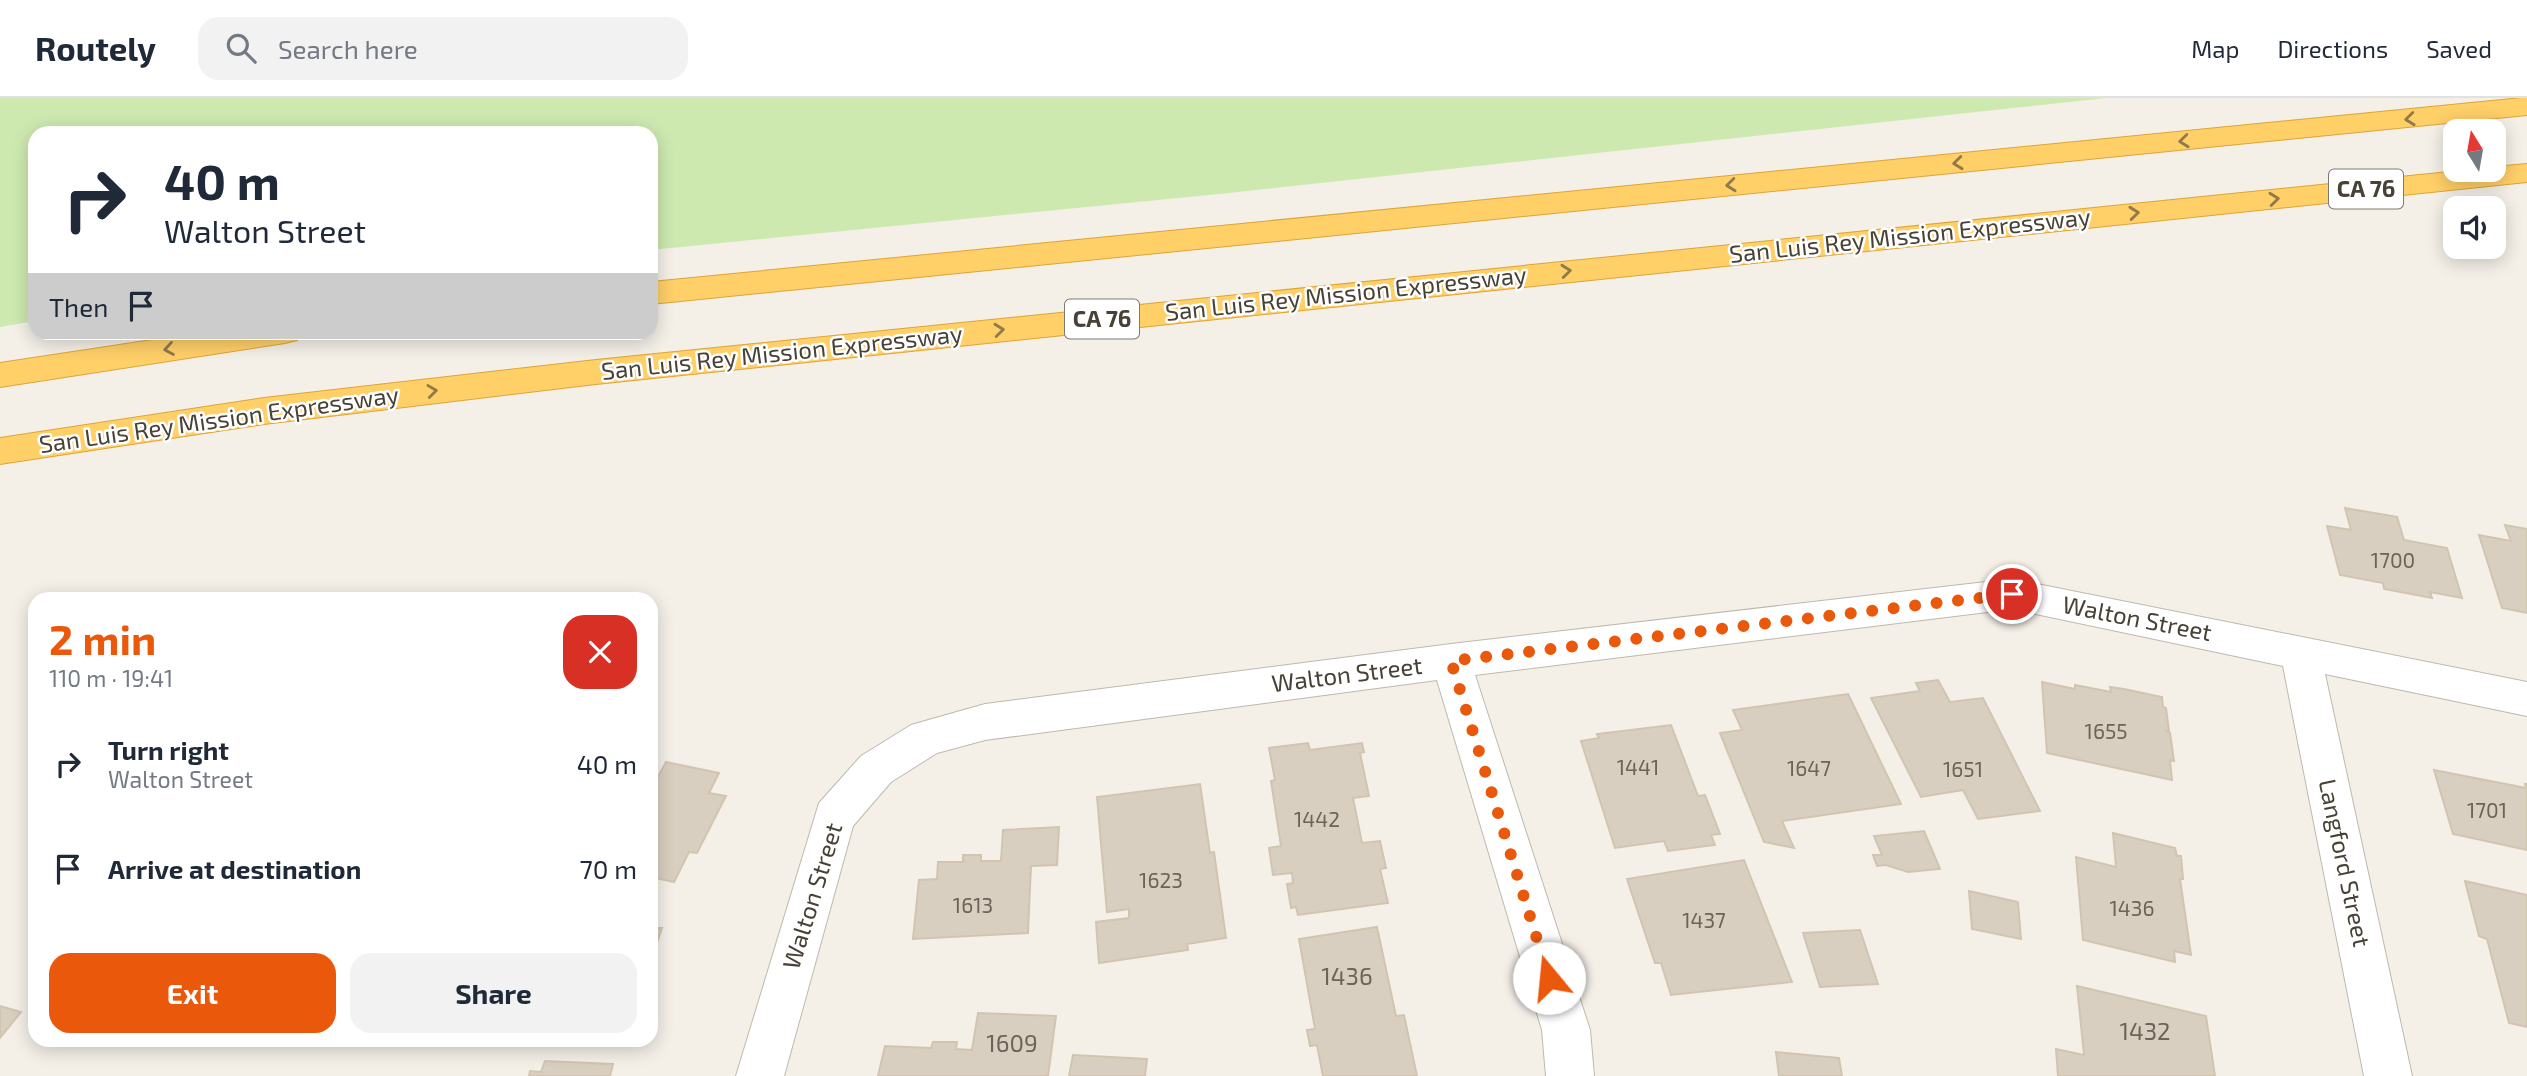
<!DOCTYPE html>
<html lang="en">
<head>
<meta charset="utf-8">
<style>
  :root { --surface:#fff; --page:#f2f2f3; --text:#1f2937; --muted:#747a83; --line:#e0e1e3; --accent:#ea580c }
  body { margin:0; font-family:"Exo 2",sans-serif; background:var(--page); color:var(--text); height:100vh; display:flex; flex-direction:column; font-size:26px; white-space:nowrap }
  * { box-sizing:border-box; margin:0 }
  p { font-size:23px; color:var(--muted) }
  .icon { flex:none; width:38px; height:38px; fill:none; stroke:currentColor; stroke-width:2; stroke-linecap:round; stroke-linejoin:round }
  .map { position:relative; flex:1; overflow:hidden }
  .details { position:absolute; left:28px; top:494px; width:630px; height:455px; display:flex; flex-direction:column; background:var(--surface); border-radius:21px; box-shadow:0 4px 18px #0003 }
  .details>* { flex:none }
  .guide { position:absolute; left:28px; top:28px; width:630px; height:214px; border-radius:21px; box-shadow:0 4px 18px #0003; background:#fff; color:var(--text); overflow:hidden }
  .needle { width:46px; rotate:349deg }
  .fabs { position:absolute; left:2443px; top:21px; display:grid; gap:14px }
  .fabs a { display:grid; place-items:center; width:63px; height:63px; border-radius:14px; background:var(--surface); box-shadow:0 4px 18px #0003; font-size:35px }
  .pin { position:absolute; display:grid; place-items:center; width:60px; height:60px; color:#fff; margin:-30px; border:4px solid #fff; border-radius:50%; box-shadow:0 2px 7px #0007 }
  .me { position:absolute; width:77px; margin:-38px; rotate:343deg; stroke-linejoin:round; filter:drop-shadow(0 0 5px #0008) }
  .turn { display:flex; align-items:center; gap:24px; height:147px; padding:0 21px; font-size:32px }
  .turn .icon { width:91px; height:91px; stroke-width:2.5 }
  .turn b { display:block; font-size:49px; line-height:60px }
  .then { display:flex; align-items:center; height:66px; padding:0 21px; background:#0003; gap:14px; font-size:26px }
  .round { display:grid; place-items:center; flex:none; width:74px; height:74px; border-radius:21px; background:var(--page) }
  .overview { display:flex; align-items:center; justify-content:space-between; height:119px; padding:0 21px }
  h1 { font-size:42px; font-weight:700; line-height:52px; color:var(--accent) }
  .button { display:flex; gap:14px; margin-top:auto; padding:14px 21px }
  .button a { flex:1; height:80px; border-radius:21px; background:var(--accent); color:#fff; font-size:28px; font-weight:700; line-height:80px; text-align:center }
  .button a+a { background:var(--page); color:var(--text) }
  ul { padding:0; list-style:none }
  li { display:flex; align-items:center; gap:21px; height:105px; padding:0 21px }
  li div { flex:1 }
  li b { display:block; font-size:26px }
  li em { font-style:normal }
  header { display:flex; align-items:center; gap:42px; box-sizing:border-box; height:98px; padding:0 35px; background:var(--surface); border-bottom:2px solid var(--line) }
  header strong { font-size:33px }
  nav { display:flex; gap:38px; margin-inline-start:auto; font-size:24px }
  .search { width:490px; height:63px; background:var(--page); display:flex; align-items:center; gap:18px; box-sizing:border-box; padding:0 24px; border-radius:21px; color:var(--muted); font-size:26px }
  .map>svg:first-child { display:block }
  .green { fill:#cee9b0 }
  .building { fill:#d9cfc0; stroke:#d1c5b0; stroke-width:2 }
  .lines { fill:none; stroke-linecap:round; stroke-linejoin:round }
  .street-casing { stroke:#c0b8aa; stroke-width:2 }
  .highway-casing { stroke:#dfa437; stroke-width:2 }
  .street { fill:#fff; fill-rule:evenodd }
  .highway { fill:#ffcf68; fill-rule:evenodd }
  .oneway { stroke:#917a4a }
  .route { stroke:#ea580c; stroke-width:12; stroke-dasharray:0 21.6 }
  .labels { text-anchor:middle; stroke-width:5; stroke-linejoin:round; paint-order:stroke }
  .number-label { font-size:21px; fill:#6c6458 }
  .shield { fill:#fff; stroke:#7e7a72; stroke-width:2 }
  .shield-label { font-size:23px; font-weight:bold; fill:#474136 }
  .street-label { font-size:24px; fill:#474136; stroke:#fff }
  .near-number-label { font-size:24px; fill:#6c6458 }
</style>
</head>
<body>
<header>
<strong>Routely</strong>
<div class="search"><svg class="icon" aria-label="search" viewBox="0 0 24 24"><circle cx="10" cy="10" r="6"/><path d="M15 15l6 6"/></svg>Search here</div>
<nav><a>Map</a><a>Directions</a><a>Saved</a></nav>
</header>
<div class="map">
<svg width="2527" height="978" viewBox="0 0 2527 978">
  <rect width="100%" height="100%" fill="#f4f0e8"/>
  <!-- green -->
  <path class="green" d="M0,0H2106L1229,95L651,152V35H35V223L0,229Z"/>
  <!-- building -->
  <path class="building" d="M2345,410L2397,419L2404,442L2447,450L2462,500L2430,494L2432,500L2384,491L2383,485L2340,477L2327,428L2351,432Z
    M2505,427L2527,431V515L2502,510L2479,437L2511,443Z
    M1938,582L1950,604L1983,600L2040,713L1978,721L1963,692L1921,699L1871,600L1920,593L1916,585Z
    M2042,584L2075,591V587L2111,594L2110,589L2124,591L2162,599L2163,609L2166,610L2169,633H2166L2170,635L2174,663L2170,662L2172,682L2047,655Z
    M1848,596L1901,706L1782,723L1794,750L1764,744L1720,635L1742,632L1733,612Z
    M1671,627L1698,698L1705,697L1720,736L1711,737L1715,747L1668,753L1664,743L1615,750L1581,643L1599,640L1597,636Z
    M1308,645L1310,652L1362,645L1364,654L1360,655L1369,698L1353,700L1362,745L1380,743L1386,770L1380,771L1388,805L1298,817L1296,809L1291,810L1287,786L1293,785L1292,775L1273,777L1269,750L1281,748L1271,683L1275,682L1269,650Z
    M666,664L719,675L709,695L726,698L697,755L689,754L674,784L651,779V685L654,686Z
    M2434,672L2526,690L2525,686H2527V752L2453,736Z
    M1200,686L1210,755L1214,754L1226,840L1187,846L1188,852L1099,865L1096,824L1129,820V811L1107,814L1097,699Z
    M1059,729L1057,767L1031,768L1028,835L913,841L919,782L937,781L938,764H963V757H981V763H1001L1003,732Z
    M1924,733L1940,771L1908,774L1886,767L1877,768L1873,757H1882L1874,738Z
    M2113,735L2175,750L2177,758H2181L2183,781H2180L2191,857L2174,853L2175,864L2083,842L2076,759L2116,769Z
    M1744,762L1792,884L1671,897L1661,865H1655L1627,781Z
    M2465,783L2527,797V929L2509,925L2487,841L2479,838Z
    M1969,793L2018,804L2021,841L1972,831Z
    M1377,829L1396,918L1404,917L1417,978H1323L1317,947L1310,948L1307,932L1315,931L1299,841Z
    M651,830H662L651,862Z
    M1860,832L1878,886L1820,889L1803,835Z
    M2077,888L2206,918L2215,978H2058L2056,951L2084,957Z
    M0,908L21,914L0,940Z
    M978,915L1056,918L1048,978H878L885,948L931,950L933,944H957L956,951L972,952Z
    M1776,954L1839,960L1842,978H1779Z
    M1073,957L1147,961L1145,978H1069Z
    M545,963L613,966L610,978H529L530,973L541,974Z"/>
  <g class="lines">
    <!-- street casing -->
    <g class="street-casing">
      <path id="street" d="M2012,481L2527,584V618L2325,576L2412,978H2364L2283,568L2012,511L1475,577L1590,932L1594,978H1546L1542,932L1437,582L985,642L937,655L891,684L853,728L784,978H736L819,705L861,658L911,627L985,606L1451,546Z"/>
    </g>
    <!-- highway casing -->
    <g class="highway-casing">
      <path id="highway" d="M2522,0H2527V17L651,206V184Z
        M2527,66V84L596,286L264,326L0,366V340L264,300L596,262L2469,72H2494V69Z
        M205,234H301L297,242L285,245L0,289V265Z"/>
    </g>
    <!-- street -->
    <use href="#street" class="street"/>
    <!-- highway -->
    <use href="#highway" class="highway"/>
  </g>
  <!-- one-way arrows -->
  <defs><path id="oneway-chevron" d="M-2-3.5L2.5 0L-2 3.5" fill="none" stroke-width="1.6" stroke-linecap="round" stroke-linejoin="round" transform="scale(1.75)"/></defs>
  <g class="oneway">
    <use href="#oneway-chevron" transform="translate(2410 21) rotate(174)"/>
    <use href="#oneway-chevron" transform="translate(2184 43) rotate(174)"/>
    <use href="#oneway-chevron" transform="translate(1958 65) rotate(174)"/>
    <use href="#oneway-chevron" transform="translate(1731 87) rotate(174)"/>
    <use href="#oneway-chevron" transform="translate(2274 101) rotate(-6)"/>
    <use href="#oneway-chevron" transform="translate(2134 115) rotate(-6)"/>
    <use href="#oneway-chevron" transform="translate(1566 173) rotate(-6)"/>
    <use href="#oneway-chevron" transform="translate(999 232) rotate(-6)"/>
    <use href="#oneway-chevron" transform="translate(169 251) rotate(171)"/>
    <use href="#oneway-chevron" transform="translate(432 293) rotate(-7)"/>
  </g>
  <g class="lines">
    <!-- route -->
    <path class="route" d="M1549,880L1451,563L2012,496"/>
  </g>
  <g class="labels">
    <!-- number labels -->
    <g class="number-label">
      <text x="2393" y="470">1700</text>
      <text x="2106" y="641">1655</text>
      <text x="1638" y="677">1441</text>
      <text x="1809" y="678">1647</text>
      <text x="1963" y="679">1651</text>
      <text x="2487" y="720">1701</text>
      <text x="1317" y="729">1442</text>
      <text x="1161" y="790">1623</text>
      <text x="973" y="815">1613</text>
      <text x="2132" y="818">1436</text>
      <text x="1704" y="830">1437</text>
    </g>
    <!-- shield labels -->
    <g class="shield">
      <rect x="2329" y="71.5" width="74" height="39" rx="5"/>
      <rect x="1065" y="201.5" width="74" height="39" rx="5"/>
    </g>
    <g class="shield-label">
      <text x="2366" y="99">CA 76</text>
      <text x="1102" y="229">CA 76</text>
    </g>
    <!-- street labels -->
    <g class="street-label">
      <text transform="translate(1910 138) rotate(-6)" y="8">San Luis Rey Mission Expressway</text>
      <text transform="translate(1346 196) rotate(-6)" y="8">San Luis Rey Mission Expressway</text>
      <text transform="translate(782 255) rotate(-6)" y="8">San Luis Rey Mission Expressway</text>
      <text transform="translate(219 322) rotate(-8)" y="8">San Luis Rey Mission Expressway</text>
      <text transform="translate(2137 521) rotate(11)" y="8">Walton Street</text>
      <text transform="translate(1347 577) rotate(-7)" y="8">Walton Street</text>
      <text transform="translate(2344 765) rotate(78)" y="8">Langford Street</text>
      <text transform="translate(813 798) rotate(-73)" y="8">Walton Street</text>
    </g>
    <!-- near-number labels -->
    <g class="near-number-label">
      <text x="1347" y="887">1436</text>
      <text x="2145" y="942">1432</text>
      <text x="1012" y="954">1609</text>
    </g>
  </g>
</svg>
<div class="fabs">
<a><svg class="needle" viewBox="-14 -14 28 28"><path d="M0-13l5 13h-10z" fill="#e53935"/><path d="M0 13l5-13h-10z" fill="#747a83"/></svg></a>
<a><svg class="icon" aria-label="sound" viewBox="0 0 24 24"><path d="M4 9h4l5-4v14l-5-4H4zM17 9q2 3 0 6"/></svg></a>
</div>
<div class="pin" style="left:2012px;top:496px;background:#d93025"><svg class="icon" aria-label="arrive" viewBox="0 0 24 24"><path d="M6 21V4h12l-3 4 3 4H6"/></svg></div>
<svg class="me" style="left:1549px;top:880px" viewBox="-20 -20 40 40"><circle r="19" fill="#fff"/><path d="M0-13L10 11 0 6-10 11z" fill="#ea580c"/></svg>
<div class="guide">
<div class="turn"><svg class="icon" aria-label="right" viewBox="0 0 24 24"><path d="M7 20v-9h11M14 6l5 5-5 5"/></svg><div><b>40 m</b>Walton Street</div></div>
<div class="then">Then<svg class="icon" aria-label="arrive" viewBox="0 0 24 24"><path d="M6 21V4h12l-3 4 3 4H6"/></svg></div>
</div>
<section class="details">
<div class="overview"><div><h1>2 min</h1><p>110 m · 19:41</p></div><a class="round" style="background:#d93025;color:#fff"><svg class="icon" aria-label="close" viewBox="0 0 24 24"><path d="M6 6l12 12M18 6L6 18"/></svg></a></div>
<ul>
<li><svg class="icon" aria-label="right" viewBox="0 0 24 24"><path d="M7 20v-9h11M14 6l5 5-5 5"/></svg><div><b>Turn right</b><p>Walton Street</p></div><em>40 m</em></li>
<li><svg class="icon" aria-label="arrive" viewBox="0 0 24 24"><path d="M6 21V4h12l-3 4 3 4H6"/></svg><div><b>Arrive at destination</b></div><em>70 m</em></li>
</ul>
<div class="button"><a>Exit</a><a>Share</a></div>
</section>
</div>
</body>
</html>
